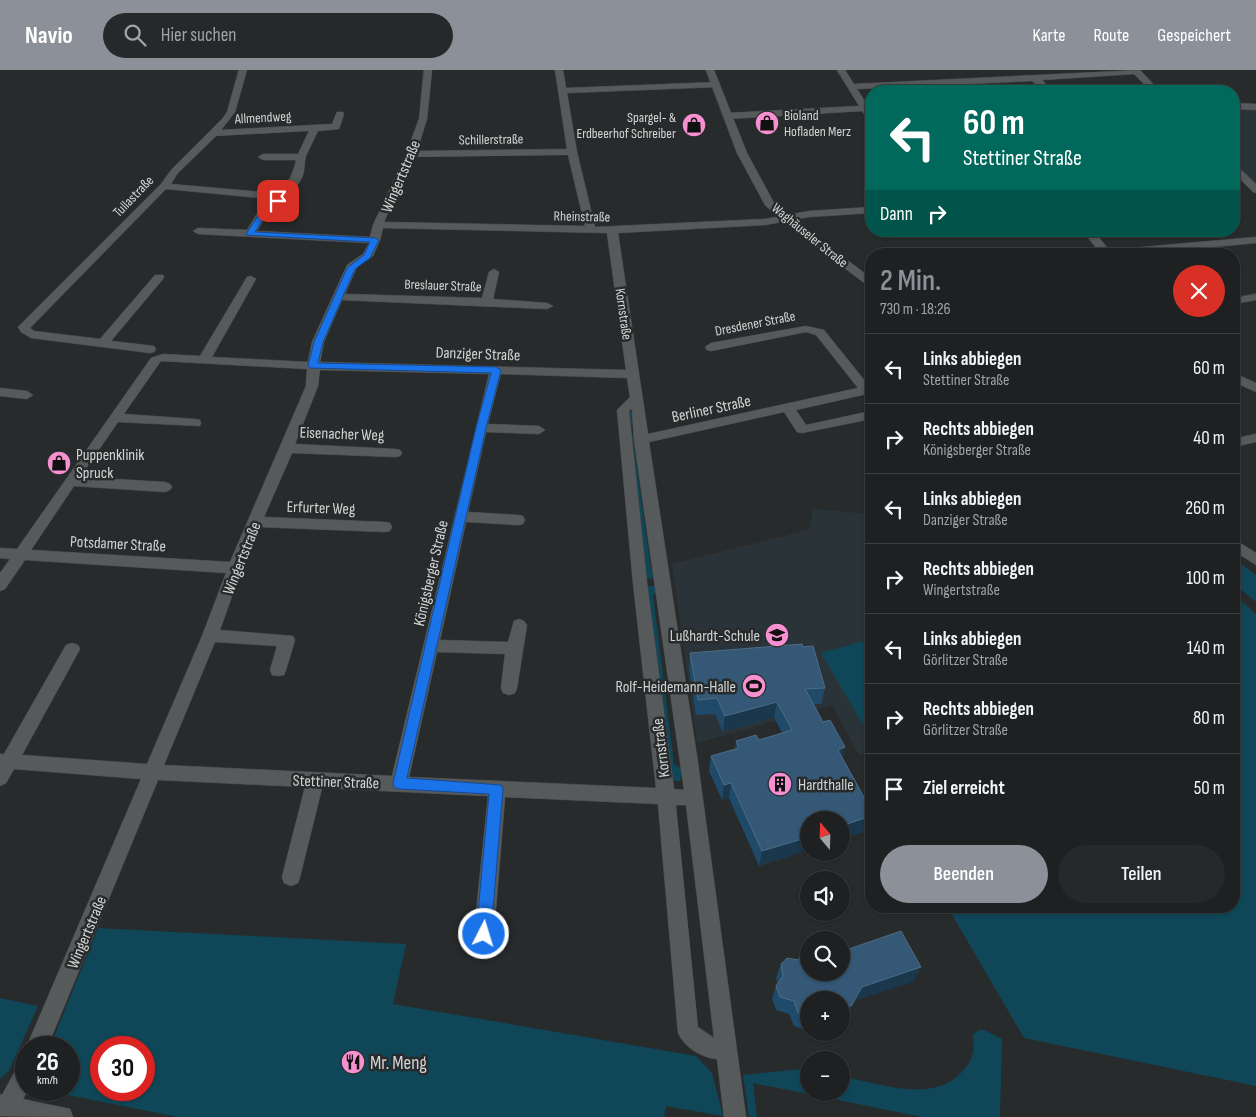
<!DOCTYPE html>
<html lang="de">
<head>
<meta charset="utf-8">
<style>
  :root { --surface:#1e2021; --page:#26282a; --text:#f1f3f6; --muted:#a1a3a5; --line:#3c3e3f; --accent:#8c9099 }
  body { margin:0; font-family:"Sofia Sans Condensed",sans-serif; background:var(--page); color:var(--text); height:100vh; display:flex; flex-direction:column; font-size:19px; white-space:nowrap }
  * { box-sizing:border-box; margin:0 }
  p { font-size:16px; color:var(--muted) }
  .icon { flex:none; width:28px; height:28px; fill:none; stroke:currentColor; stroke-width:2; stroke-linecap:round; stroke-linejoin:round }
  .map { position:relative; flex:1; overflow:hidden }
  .side { position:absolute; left:865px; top:178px; width:375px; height:665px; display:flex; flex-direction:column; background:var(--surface); border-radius:20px; box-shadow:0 1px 4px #0004,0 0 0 1px var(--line) }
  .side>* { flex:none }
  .hud { position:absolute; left:865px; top:15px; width:375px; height:152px; border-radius:20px; box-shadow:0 1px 4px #0004,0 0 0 1px var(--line); background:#00695c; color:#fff; overflow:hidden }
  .needle { width:32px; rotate:341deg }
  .fabs { position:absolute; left:800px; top:741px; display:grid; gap:10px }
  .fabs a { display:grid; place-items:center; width:50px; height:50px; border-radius:50%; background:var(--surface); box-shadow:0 1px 4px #0004,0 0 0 1px var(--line); font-size:25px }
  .speed { position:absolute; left:15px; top:966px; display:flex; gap:10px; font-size:25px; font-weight:700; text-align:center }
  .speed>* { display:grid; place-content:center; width:65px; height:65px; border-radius:50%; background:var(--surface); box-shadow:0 1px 4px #0004,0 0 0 1px var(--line); line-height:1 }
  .speed small { font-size:12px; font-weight:400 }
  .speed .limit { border:8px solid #d22; background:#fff; color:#111 }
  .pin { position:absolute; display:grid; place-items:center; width:42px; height:42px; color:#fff; margin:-21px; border-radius:10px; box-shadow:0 2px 8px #0006 }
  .me { position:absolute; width:55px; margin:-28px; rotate:5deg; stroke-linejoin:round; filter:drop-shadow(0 0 4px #0008) }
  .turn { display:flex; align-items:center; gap:18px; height:105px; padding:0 15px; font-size:22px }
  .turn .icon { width:65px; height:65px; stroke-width:2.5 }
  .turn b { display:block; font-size:35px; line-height:42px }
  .then { display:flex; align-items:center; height:48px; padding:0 15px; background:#0003; gap:10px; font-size:19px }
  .round { display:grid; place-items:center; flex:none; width:52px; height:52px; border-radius:26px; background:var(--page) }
  .summary { display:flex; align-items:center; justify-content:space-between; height:85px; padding:0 15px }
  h1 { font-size:30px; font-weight:600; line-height:38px; color:var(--accent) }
  .button { display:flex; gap:10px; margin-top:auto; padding:10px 15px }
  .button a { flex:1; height:58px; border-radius:30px; background:var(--accent); color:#fff; font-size:20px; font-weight:600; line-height:58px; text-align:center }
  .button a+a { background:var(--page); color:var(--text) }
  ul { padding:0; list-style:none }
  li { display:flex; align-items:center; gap:15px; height:70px; padding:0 15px; border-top:1px solid var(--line) }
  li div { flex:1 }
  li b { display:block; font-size:19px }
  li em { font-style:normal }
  header { display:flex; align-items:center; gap:30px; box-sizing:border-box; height:70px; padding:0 25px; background:var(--accent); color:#fff }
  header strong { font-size:24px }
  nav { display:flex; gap:28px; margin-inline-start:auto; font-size:18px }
  .search { width:350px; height:45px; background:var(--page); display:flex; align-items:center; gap:12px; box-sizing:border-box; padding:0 18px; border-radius:28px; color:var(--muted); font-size:19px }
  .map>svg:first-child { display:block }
  .built { fill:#2a3438 }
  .green { fill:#0f4758; fill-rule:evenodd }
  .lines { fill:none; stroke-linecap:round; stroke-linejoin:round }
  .minor-casing { stroke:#47494a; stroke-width:1 }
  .tertiary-casing { stroke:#47494a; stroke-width:1 }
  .minor { fill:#575a5b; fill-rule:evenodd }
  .tertiary { fill:#575a5b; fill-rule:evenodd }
  .wall { fill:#204a6a }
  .shaded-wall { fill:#1b374c }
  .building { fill:#345876; stroke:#4d6c84 }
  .route { fill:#1a73e8; stroke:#114b97 }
  .labels { text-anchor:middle; stroke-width:5; stroke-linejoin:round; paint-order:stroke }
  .far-poi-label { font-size:14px; fill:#d3d5d5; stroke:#282b2c; text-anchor:start }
  .far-street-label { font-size:14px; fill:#d3d5d5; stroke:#282b2c }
  .street-label { font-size:16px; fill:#d3d5d5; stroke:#282b2c }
  .poi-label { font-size:16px; fill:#d3d5d5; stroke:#282b2c; text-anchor:start }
  .near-poi-label { font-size:19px; fill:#d3d5d5; stroke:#282b2c; text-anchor:start }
</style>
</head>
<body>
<header>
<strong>Navio</strong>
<div class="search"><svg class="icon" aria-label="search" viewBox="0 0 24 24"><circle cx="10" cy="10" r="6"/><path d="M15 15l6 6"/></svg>Hier suchen</div>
<nav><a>Karte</a><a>Route</a><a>Gespeichert</a></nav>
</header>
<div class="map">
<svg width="1256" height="1047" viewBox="0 0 1256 1047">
  <rect width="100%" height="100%" fill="#282b2c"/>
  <!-- built -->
  <path class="built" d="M1234,37L1256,38V116L1234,94Z
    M813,439L869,444L870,439H871V682L859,685L832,635L697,673L672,494L809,460Z"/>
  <!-- green -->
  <path class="green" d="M633,340L635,353L631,355L651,500L656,504L657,508L646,509L627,345Z
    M1234,489L1256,505V532L1234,514Z
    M646,516H658V522L653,525L674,694L682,699L680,711H671Z
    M1234,525L1256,544V1016L1024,968L947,836H1234Z
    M871,569V668L821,583Z
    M98,858L406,874L393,934L696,986L712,1003L723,1046L666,1036L664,1047H178L43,1020H69V978L50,977ZM101,978H144V1020H101Z
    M0,928L38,936L9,1001L0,1009Z
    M982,959L1002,969L1000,1047H922L753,1013L757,1047H749L743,1005L802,999L809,1000V1022H841V1006C878,1013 930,1034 961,1003C973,991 975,981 973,964Z"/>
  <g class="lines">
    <!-- minor casing -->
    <g class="minor-casing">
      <path id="minor" d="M239,0H247L235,42L221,60L332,54L337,42H343L344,44L339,59L318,61C314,69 310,77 306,86C304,92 305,99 303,105C296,122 277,137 260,128L166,119L30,258L34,261L100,269L155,205H163L164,207L163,209L111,271L154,276L156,279L154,282L150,283L31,268L21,262L18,257L161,114L171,100L223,48L227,42ZM309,61L298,84H263L258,87L263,90H296C293,106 286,118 271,126L262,122L171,114L177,104L216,66Z
        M424,0H432L427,49L417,81L567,79L555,0H563L566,18L719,12L720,14L716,17L567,23L577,82L595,157L765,149L809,141L871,137V143L809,147L765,155L618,163L648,364L858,318L816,265L806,262L711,281L707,280L705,277L711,273L806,256L824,260L869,316L871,315V323L796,340L806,355L871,341V349L802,363L797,362L784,342L649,372L698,693L746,1047H724L717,989C702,988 684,977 678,963L658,734L505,727L494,863L491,870L484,872L477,870L474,863L488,726L322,718L300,807L298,813L291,816L284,813L282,807L305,717L158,710L47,978H26V980V978L141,709L14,699L6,713L0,716V684H4L66,575L72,573L78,575L80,579L22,685L147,694L202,566L226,503L25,490L5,519L0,521V503L10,489L0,488V478L17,479L151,288L163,284L200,286L247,207L251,206L256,209L212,287L308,292L312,272L347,195L363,184L369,173L198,164L193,161L198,158L247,160L264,132L268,131L273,134L257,161L370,167L373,155L406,84L419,49ZM568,85L585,156L384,152L414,87ZM383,158L607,163L626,300L320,292L324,272L342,230L547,239L553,236L547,233L493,229L499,202L494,199L489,202L482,228L345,224L357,197L373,186L380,170ZM161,291L307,299L306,316L230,492L31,480L74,416L165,422L170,420L172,417L170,414L165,412L80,407L118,352L200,356L201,353L200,350L195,349L124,344ZM320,300L489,304L392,706L164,695L215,572L277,576L270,600L272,605L278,606L284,605L286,600L295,570L293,566L220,560L242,498L260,457L385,462L390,461L392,457L390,453L385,452L264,447L292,383L395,387L400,386L402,383L400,380L395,379L295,374L318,316ZM501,304L627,308L630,327L617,340L633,513L656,718L409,707L437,582L505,584L501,618L503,623L509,625L515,623L517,618L527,555L524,551L519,549L514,551L508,572L440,570L466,452L518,455L523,454L525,450L523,446L518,445L468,442L486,362L539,364L545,360L539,356L488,354ZM632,339L634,370L684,720L674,719L647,513L629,341ZM676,735H686L714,968L698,957Z
        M837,0H845L854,14L1140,0L1160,21H1151L1134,4L1042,10L1053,21H1044L1032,11L857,19L871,41V51L868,50L862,41L728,49L724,46L728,43L859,36Z
        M1234,33L1256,34V40L1234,39Z
        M1234,95L1237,96L1256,114V123L1253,122L1234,103Z
        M1083,161H1094L1109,180L1256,167V173L1140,184H1097L1099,182Z
        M1256,224V230L1234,234V228Z
        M1234,303L1256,313V322L1234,312Z
        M0,318L27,321L33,325L27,329L0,326Z
        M1256,364V372L1234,377V369Z
        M26,990L28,1020L23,1029L70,1039L73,1047L0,1046V1024L2,1025L19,994Z"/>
    </g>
    <!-- tertiary casing -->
    <g class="tertiary-casing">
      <path id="tertiary" d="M706,0H714L747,83L773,131L789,146L871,208V216L867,215L781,150L765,135L737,83Z
        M1234,469L1256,483V495L1234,481Z"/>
    </g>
    <!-- minor -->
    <use href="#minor" class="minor"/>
    <!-- tertiary -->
    <use href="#tertiary" class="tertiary"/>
  </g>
  <!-- wall -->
  <path class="wall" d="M803,577L825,618L821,634H814L823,652L845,677L842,687L869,760L759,796L729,728L722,730L709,701L711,686L735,679L736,671L759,670L782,663L774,647L723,662L715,644L696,645L689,599L690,583Z
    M781,894L914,911L856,930L845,949L841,948V930H809V960L808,961L794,956L789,944L776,940L772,929L776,916L778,914L776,908Z"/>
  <!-- shaded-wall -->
  <path class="shaded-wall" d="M777,632L774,647L723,662L725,646Z
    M845,677L841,693L838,680Z
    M731,713L729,728L722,730L724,715Z
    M871,746V754L869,760L841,769V756Z
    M809,767V780L759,796L762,781Z
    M921,897L914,911L856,930L845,949L851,936L862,917Z"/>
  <!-- building -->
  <path class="building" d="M802,574L803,577L813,576L825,618L805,619L823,652L830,650L845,677L838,680L871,740V746L841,756V750H809V767L762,781L731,713L724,715L711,686L739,678L736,671L756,665L759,670L792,660L777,632L725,646L717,628L698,630L690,583Z
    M901,861L921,897L862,917L851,936L841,933V930H809V947L798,943L794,931L780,927L776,916L783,906L781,894L787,888L798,890L802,884H809V902H841V880H846Z"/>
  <!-- route -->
  <path class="route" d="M278,129L282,131L271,136L255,162L375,168L379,170L370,188L355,199L323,272L318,293L496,297L501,300L486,358L407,708L501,715L503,719L491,864L489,869L484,871L479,869L476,864L489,724L399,719L394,717L393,713L476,358L491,303L310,298L308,296L314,272L347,198L364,185L370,172L247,165L246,164L266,133Z"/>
  <!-- icons -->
  <defs>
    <g id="shop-disc" transform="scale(1.25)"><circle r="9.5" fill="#f690d0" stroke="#282b2c"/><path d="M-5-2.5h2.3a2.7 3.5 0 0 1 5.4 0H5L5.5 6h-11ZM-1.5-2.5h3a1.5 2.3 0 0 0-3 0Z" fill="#111"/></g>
    <g id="school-disc" transform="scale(1.25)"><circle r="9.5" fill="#f690d0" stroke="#282b2c"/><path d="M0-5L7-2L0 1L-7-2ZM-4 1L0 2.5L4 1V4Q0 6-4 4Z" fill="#111"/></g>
    <g id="stadium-disc" transform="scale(1.25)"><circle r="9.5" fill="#f690d0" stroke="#282b2c"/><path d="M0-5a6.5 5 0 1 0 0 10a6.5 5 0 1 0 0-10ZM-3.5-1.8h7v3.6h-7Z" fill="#111"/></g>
    <g id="building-disc" transform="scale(1.25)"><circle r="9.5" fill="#f690d0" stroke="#282b2c"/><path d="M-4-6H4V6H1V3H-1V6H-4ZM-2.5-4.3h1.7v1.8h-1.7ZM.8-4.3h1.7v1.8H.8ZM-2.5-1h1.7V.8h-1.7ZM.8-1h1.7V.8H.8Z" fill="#111"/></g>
    <g id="restaurant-disc" transform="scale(1.25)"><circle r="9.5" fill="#f690d0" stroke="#282b2c"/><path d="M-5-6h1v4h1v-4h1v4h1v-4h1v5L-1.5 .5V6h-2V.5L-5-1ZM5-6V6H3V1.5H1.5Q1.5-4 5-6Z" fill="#111"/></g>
  </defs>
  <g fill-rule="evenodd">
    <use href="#shop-disc" x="767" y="53"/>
    <use href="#shop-disc" x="694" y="55"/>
    <use href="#shop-disc" x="59" y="393"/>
    <use href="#school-disc" x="777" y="565"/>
    <use href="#stadium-disc" x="754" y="616"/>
    <use href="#building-disc" x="780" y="714"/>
    <use href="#restaurant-disc" x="353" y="992"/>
  </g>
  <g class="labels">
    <!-- far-poi labels -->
    <g class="far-poi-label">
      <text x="784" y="50">Bioland<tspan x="784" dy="16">Hofladen Merz</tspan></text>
      <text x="676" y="52" text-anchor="end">Spargel- &amp;<tspan x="676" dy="16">Erdbeerhof Schreiber</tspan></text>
    </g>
    <!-- far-street labels -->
    <g class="far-street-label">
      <text transform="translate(263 47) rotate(-3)" y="5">Allmendweg</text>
      <text transform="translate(491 69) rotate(-1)" y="5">Schillerstraße</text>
      <text transform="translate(133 126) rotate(-46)" y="5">Tullastraße</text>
      <text transform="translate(582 146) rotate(1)" y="5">Rheinstraße</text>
      <text transform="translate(810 165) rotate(39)" y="5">Waghäuseler Straße</text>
      <text transform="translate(443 215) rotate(2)" y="5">Breslauer Straße</text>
      <text transform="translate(624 244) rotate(82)" y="5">Kornstraße</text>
      <text transform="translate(755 253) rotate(-11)" y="5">Dresdener Straße</text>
    </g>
    <!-- street labels -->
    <g class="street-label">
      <text transform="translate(400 106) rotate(-67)" y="6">Wingertstraße</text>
      <text transform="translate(478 283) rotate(2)" y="6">Danziger Straße</text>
      <text transform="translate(711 338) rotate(-12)" y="6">Berliner Straße</text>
      <text transform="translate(342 363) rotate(2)" y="6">Eisenacher Weg</text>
      <text transform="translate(321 437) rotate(2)" y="6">Erfurter Weg</text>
      <text transform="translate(118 473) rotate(3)" y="6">Potsdamer Straße</text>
      <text transform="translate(241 488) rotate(-68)" y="6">Wingertstraße</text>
      <text transform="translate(430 503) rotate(-77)" y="6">Königsberger Straße</text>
      <text transform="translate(660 678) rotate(-97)" y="6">Kornstraße</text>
      <text transform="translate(336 711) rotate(2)" y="6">Stettiner Straße</text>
      <text transform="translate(86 862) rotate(-67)" y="6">Wingertstraße</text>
    </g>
    <!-- poi labels -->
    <g class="poi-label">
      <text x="76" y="390">Puppenklinik<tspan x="76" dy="18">Spruck</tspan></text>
      <text x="760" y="571" text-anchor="end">Lußhardt-Schule</text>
      <text x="736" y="622" text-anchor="end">Rolf-Heidemann-Halle</text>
      <text x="798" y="720">Hardthalle</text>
    </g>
    <!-- near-poi labels -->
    <g class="near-poi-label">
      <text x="370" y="999">Mr. Meng</text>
    </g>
  </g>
</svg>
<div class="fabs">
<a><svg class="needle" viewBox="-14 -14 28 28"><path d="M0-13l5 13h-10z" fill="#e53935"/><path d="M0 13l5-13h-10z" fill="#a1a3a5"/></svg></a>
<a><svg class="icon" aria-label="sound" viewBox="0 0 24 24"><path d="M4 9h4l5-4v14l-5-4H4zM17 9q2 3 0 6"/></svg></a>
<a><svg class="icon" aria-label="search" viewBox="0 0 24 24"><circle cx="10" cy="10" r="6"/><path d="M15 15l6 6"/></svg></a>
<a>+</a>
<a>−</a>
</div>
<div class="speed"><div>26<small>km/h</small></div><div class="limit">30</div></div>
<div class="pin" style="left:278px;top:131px;background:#d93025"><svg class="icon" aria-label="arrive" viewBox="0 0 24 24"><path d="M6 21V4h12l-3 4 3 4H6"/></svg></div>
<svg class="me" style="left:484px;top:864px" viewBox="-20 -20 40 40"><circle r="17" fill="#1a73e8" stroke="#fff" stroke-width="3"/><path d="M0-11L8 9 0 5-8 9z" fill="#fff"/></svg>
<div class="hud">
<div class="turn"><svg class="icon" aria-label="left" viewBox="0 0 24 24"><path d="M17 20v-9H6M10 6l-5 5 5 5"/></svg><div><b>60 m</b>Stettiner Straße</div></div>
<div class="then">Dann<svg class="icon" aria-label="right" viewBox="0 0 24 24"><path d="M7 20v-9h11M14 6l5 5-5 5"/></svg></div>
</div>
<section class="side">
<div class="summary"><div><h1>2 Min.</h1><p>730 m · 18:26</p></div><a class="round" style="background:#d93025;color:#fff"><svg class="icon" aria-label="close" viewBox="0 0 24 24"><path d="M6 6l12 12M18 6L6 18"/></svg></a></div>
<ul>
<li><svg class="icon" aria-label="left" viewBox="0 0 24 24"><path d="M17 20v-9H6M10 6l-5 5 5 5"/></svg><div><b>Links abbiegen</b><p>Stettiner Straße</p></div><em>60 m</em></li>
<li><svg class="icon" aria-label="right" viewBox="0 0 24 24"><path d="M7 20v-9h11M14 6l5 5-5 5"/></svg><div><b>Rechts abbiegen</b><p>Königsberger Straße</p></div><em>40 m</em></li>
<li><svg class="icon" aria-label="left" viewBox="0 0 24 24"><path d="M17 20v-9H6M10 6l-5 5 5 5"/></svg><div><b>Links abbiegen</b><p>Danziger Straße</p></div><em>260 m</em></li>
<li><svg class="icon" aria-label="right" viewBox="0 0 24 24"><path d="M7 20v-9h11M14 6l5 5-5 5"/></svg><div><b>Rechts abbiegen</b><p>Wingertstraße</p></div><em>100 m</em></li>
<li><svg class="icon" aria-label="left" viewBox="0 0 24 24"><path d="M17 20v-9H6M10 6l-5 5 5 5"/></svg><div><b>Links abbiegen</b><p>Görlitzer Straße</p></div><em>140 m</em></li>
<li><svg class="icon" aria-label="right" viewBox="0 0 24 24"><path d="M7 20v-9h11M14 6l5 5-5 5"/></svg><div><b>Rechts abbiegen</b><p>Görlitzer Straße</p></div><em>80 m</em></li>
<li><svg class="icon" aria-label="arrive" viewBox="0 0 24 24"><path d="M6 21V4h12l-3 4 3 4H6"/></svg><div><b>Ziel erreicht</b></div><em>50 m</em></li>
</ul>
<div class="button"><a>Beenden</a><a>Teilen</a></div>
</section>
</div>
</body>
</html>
